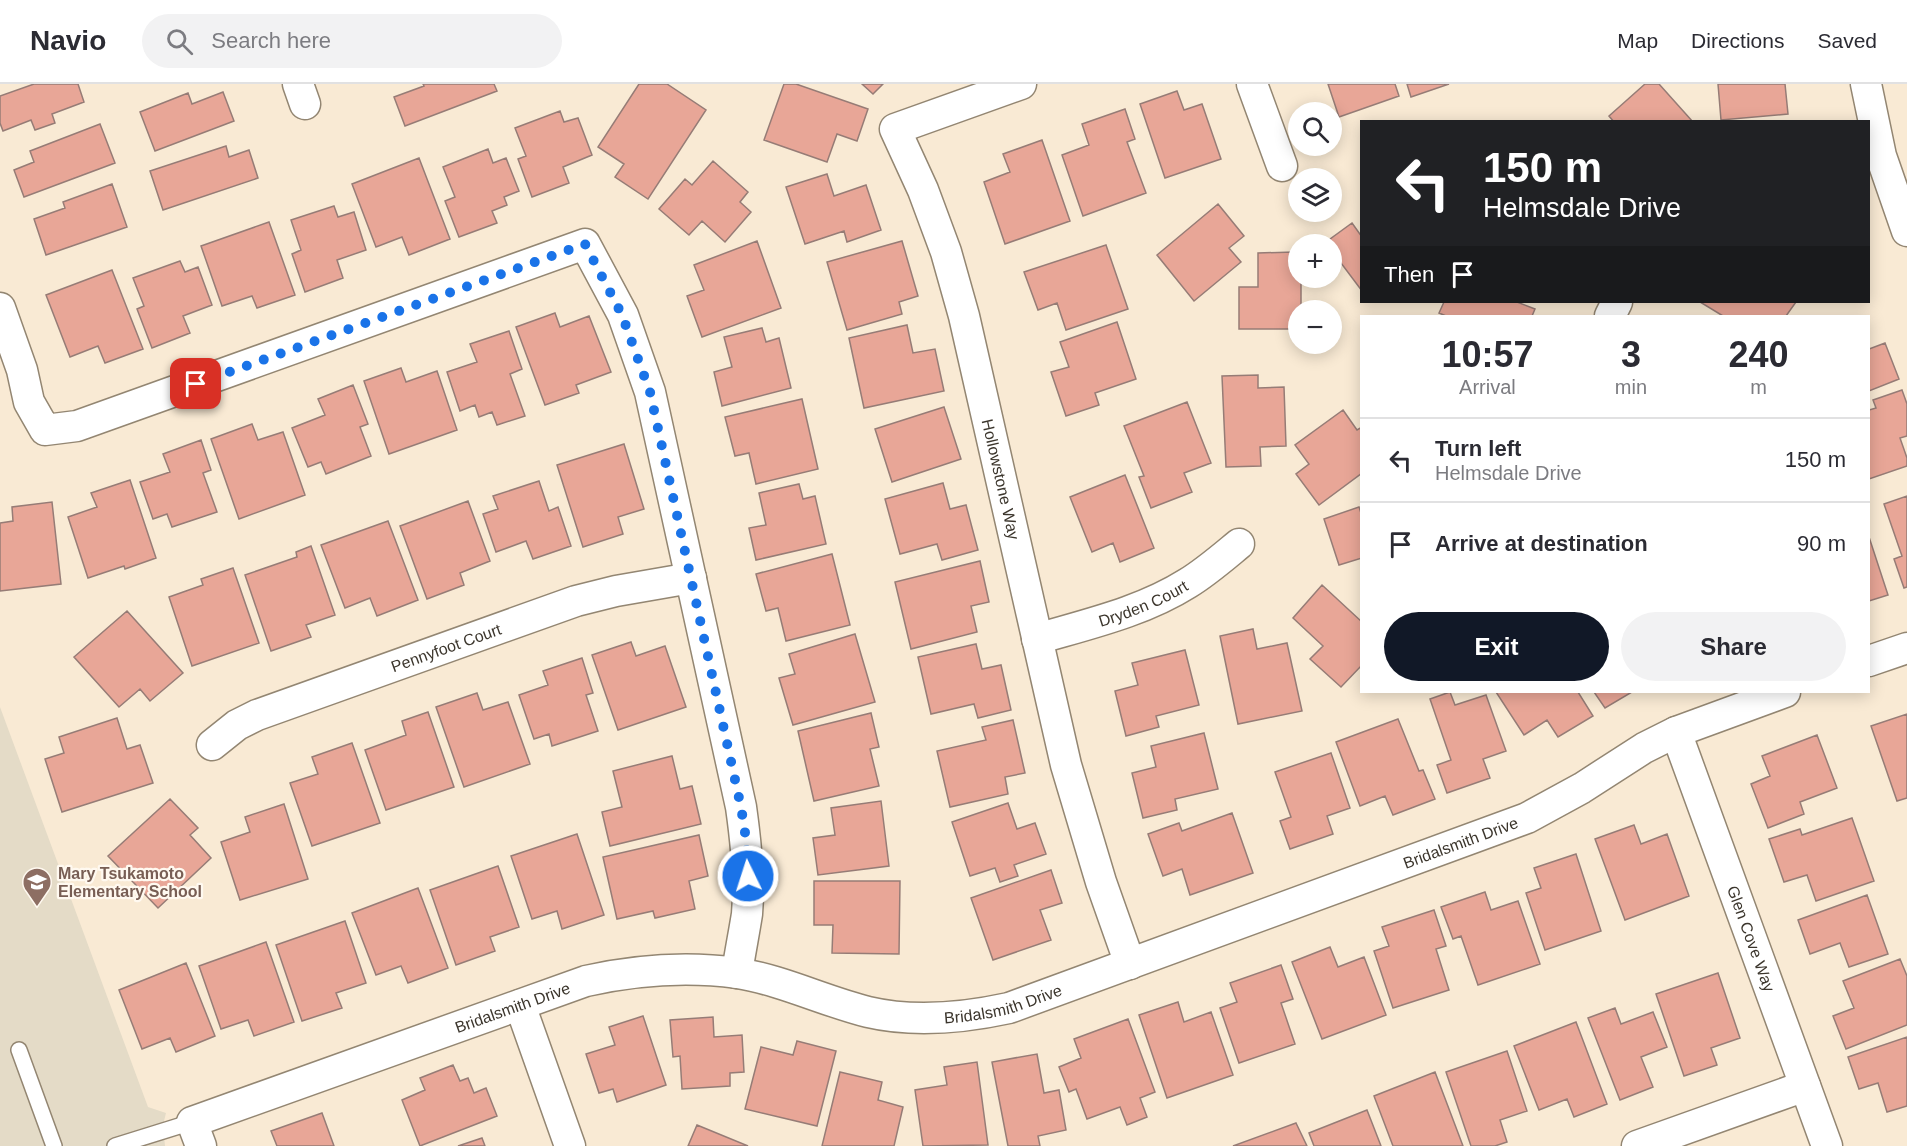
<!DOCTYPE html>
<html lang="en">
<head>
<meta charset="utf-8">
<style>
  :root { --surface:#fff; --page:#f2f2f3; --text:#2b2b33; --muted:#7c7c81; --line:#e1e1e2; --accent:#111827 }
  body { margin:0; font-family:Arial,sans-serif; background:var(--page); color:var(--text); height:100vh; display:flex; flex-direction:column; font-size:22px; white-space:nowrap }
  * { box-sizing:border-box; margin:0 }
  p { font-size:20px; color:var(--muted) }
  .icon { flex:none; width:33px; height:33px; fill:none; stroke:currentColor; stroke-width:2; stroke-linecap:round; stroke-linejoin:round }
  .map { position:relative; flex:1; overflow:hidden }
  .side { position:absolute; left:1360px; top:231px; width:510px; height:378px; display:flex; flex-direction:column; background:var(--surface); border-radius:0px; box-shadow:0 3px 15px #0003 }
  .side>* { flex:none }
  .top-card { position:absolute; left:1360px; top:36px; width:510px; height:183px; border-radius:0px; box-shadow:0 3px 15px #0003; background:#202124; color:#fff; overflow:hidden }
  .controls { position:absolute; left:1288px; top:18px; display:grid; gap:12px }
  .controls a { display:grid; place-items:center; width:54px; height:54px; border-radius:50%; background:var(--surface); box-shadow:0 3px 15px #0003; font-size:30px }
  .pin { position:absolute; display:grid; place-items:center; width:51px; height:51px; color:#fff; margin:-26px; border-radius:12px; box-shadow:0 3px 9px #0006 }
  .me { position:absolute; width:66px; margin:-33px; rotate:356deg; stroke-linejoin:round; filter:drop-shadow(0 0 4px #0008) }
  .turn { display:flex; align-items:center; gap:21px; height:126px; padding:0 24px; font-size:27px }
  .turn .icon { width:78px; height:78px; stroke-width:2.5 }
  .turn b { display:block; font-size:42px; line-height:51px }
  .then { display:flex; align-items:center; height:57px; padding:0 24px; background:#0003; gap:12px; font-size:22px }
  .eta { display:flex; justify-content:space-evenly; align-items:center; height:102px; text-align:center }
  .eta b { font-size:36px; font-weight:800; line-height:42px }
  .primary-button { display:flex; gap:12px; margin-top:auto; padding:12px 24px }
  .primary-button a { flex:1; height:69px; border-radius:36px; background:var(--accent); color:#fff; font-size:24px; font-weight:800; line-height:69px; text-align:center }
  .primary-button a+a { background:var(--page); color:var(--text) }
  ul { padding:0; list-style:none }
  li { display:flex; align-items:center; gap:18px; height:84px; padding:0 24px; border-top:2px solid var(--line) }
  li div { flex:1 }
  li b { display:block; font-size:22px }
  li em { font-style:normal }
  header { display:flex; align-items:center; gap:36px; box-sizing:border-box; height:84px; padding:0 30px; background:var(--surface); border-bottom:2px solid var(--line) }
  header strong { font-size:28px }
  nav { display:flex; gap:33px; margin-inline-start:auto; font-size:21px }
  .search { width:420px; height:54px; background:var(--page); display:flex; align-items:center; gap:15px; box-sizing:border-box; padding:0 21px; border-radius:33px; color:var(--muted); font-size:22px }
  .map>svg:first-child { display:block }
  .education { fill:#e4dbc7 }
  .building { fill:#e8a697; stroke:#967c76; stroke-width:1.5 }
  .lines { fill:none; stroke-linecap:round; stroke-linejoin:round }
  .service-casing { stroke:#938672; stroke-width:18 }
  .minor-casing { stroke:#938672; stroke-width:33 }
  .service { stroke:#fff; stroke-width:15 }
  .minor { stroke:#fff; stroke-width:30 }
  .route { stroke:#1a73e8; stroke-width:10; stroke-dasharray:0 18 }
  .labels { text-anchor:middle; stroke-width:4.5; stroke-linejoin:round; paint-order:stroke }
  .street-label { font-size:16px; fill:#3c362d; stroke:#fff9f0 }
  .education-label { font-size:16px; font-weight:bold; fill:#785e54; stroke:#fff9f0; text-anchor:start }
</style>
</head>
<body>
<header>
<strong>Navio</strong>
<div class="search"><svg class="icon" aria-label="search" viewBox="0 0 24 24"><circle cx="10" cy="10" r="6"/><path d="M15 15l6 6"/></svg>Search here</div>
<nav><a>Map</a><a>Directions</a><a>Saved</a></nav>
</header>
<div class="map">
<svg width="1907" height="1062" viewBox="0 0 1907 1062">
  <rect width="100%" height="100%" fill="#f9ead4"/>
  <!-- education -->
  <path class="education" d="M0,623L148,1023L166,1029L163,1041L165,1062H0Z"/>
  <!-- building -->
  <path class="building" d="M34,0H78L84,18L52,30L55,39L35,46L31,36L3,47L0,39V12Z
    M423,0H494L497,7L405,42L394,13L424,2Z
    M639,0H667L706,26L648,115L615,93L624,80L598,63Z
    M784,0H796L868,25L857,57L837,50L827,78L764,56Z
    M862,0H883L873,10Z
    M1328,0H1395L1399,12L1339,33Z
    M1407,0H1449L1411,13Z
    M1645,0H1659L1693,38H1614L1609,32Z
    M1718,0H1785L1788,30L1721,36Z
    M1177,7L1184,26L1202,20L1221,75L1165,94L1140,20Z
    M223,8L234,37L155,67L140,28L188,9L192,20Z
    M1125,25L1135,55L1127,58L1146,109L1083,132L1062,71L1089,61L1082,40Z
    M560,27L564,38L578,34L592,71L563,83L569,99L532,113L518,75L526,72L515,44Z
    M100,40L115,79L24,113L14,86L34,78L30,67Z
    M1042,56L1070,137L1005,160L984,98L1010,88L1003,70Z
    M226,62L229,73L249,66L258,94L163,126L150,87Z
    M488,65L493,79L506,74L519,107L504,113L507,121L492,127L497,139L459,153L445,117L455,113L443,83Z
    M419,74L450,155L409,171L402,153L376,163L352,100Z
    M713,77L748,108L740,118L751,128L725,158L702,137L689,151L659,125L685,95L692,101Z
    M827,90L834,112L866,101L881,146L847,158L844,147L805,160L786,103Z
    M112,100L127,143L46,171L34,135L65,124L63,118Z
    M1218,120L1244,152L1229,164L1241,178L1194,217L1157,171Z
    M334,122L338,133L354,128L366,166L337,176L343,194L305,208L292,170L301,166L291,136Z
    M269,138L295,211L257,224L252,212L222,222L201,162Z
    M1352,139L1362,153V207L1332,167V160H1327L1326,158Z
    M757,157L781,224L702,253L687,212L704,206L694,181Z
    M902,157L918,212L899,218L902,230L847,246L827,178Z
    M1106,161L1128,225L1066,246L1057,219L1038,226L1024,188Z
    M1294,168V189H1299V194H1301V226H1299V245H1239V203H1258V169Z
    M180,177L185,188L198,183L212,221L183,232L190,249L152,264L137,225L144,222L133,194Z
    M112,186L143,265L105,279L98,262L70,273L46,211Z
    M1444,218H1517L1535,225L1532,232H1446L1439,229Z
    M1700,218H1796L1786,232H1723Z
    M555,229L560,243L589,232L611,288L576,301L579,309L545,321L516,243Z
    M1117,238L1136,295L1095,309L1099,321L1066,332L1051,288L1069,283L1060,258Z
    M907,241L913,269L935,265L944,307L864,324L849,254Z
    M762,244L766,258L779,254L791,304L722,322L714,288L732,283L724,253Z
    M509,247L522,285L510,290L525,332L497,341L492,328L479,333L475,321L460,327L447,288L477,278L470,260Z
    M1885,259L1899,295L1869,307V265Z
    M401,284L406,298L437,287L457,346L389,370L364,297Z
    M1258,291V304L1284,303L1286,362L1260,363L1261,382L1226,383L1222,292Z
    M353,301L368,340L360,343L371,372L326,390L321,378L308,383L292,344L325,331L318,315Z
    M1902,306L1907,320V352L1900,354L1907,374V382L1869,395V326L1876,324L1873,316Z
    M802,315L818,385L756,400L749,369L735,372L725,333Z
    M1187,318L1211,379L1184,389L1192,408L1151,424L1139,393L1144,392L1124,342Z
    M944,323L961,375L892,398L875,345Z
    M1343,326L1357,346L1362,343V389L1319,421L1296,390L1309,380L1295,361Z
    M252,340L258,356L283,348L305,411L239,435L211,355Z
    M201,356L211,386L203,389L217,428L172,443L167,430L153,435L140,398L170,388L163,370Z
    M624,360L644,425L618,433L623,450L583,463L557,381Z
    M1125,391L1154,464L1120,478L1113,459L1092,468L1070,413Z
    M130,396L156,474L125,485L124,482L88,494L68,433L97,423L91,409Z
    M539,397L549,427L558,423L571,462L533,475L526,457L496,468L483,430L498,425L493,412Z
    M943,399L950,425L966,421L978,466L942,476L937,460L900,470L885,415Z
    M799,400L803,415L815,412L826,460L756,476L749,444L766,441L759,409Z
    M1907,412V503L1904,504L1894,475L1902,472L1884,420Z
    M468,417L490,477L460,489L464,501L427,515L400,442Z
    M52,418L61,500L0,507V439L13,437L12,423Z
    M1359,423L1362,432V474L1339,481L1324,435Z
    M388,437L418,516L377,532L370,514L345,524L321,461Z
    M1869,453L1888,511L1869,517Z
    M311,462L335,531L306,541L311,553L271,567L245,491L297,473L296,468Z
    M832,470L850,541L786,557L778,524L766,527L756,490Z
    M980,477L989,518L971,522L977,548L911,565L895,498Z
    M233,484L259,559L192,582L169,513L203,501L201,495Z
    M1322,501L1362,538V581L1341,603L1310,575L1323,562L1293,534Z
    M127,527L183,589L150,617L140,605L119,623L74,573Z
    M1253,545L1257,565L1287,559L1302,627L1238,640L1220,552Z
    M855,550L875,618L793,641L779,594L795,590L789,570Z
    M631,558L636,572L665,562L686,623L618,646L592,571Z
    M976,560L982,585L1001,581L1011,626L978,634L974,620L931,630L918,573Z
    M1185,566L1199,621L1156,632L1159,643L1126,652L1115,607L1138,601L1132,579Z
    M582,574L593,609L586,611L598,647L552,662L549,650L534,655L519,611L548,601L543,587Z
    M1450,608L1455,621L1486,611L1506,667L1483,675L1490,694L1447,709L1437,681L1451,676L1430,615Z
    M1496,608H1578L1593,632L1558,653L1547,636L1524,651Z
    M1594,608H1632L1605,624Z
    M477,609L483,626L508,618L530,680L464,703L436,623Z
    M428,628L454,703L386,726L365,666L406,651L402,637Z
    M871,629L879,663L870,665L879,702L814,717L798,647Z
    M1907,630V714L1897,717L1871,642Z
    M117,634L127,665L140,661L153,699L62,728L45,675L64,669L59,653Z
    M1398,635L1419,687L1423,686L1435,715L1393,731L1385,712L1360,722L1336,658Z
    M1013,636L1025,689L1005,693L1008,710L950,723L937,667L986,656L982,643Z
    M1204,649L1218,705L1175,715L1177,726L1143,734L1132,689L1156,683L1151,662Z
    M1817,651L1837,704L1800,718L1804,730L1768,744L1751,700L1770,692L1762,672Z
    M352,659L380,739L312,762L290,699L318,690L312,673Z
    M1331,669L1350,724L1327,732L1333,750L1290,765L1280,737L1291,733L1275,688Z
    M672,672L680,705L692,702L701,740L610,762L602,728L622,723L613,687Z
    M170,715L198,744L190,751L211,774L158,824L108,772Z
    M881,717L889,782L818,791L813,754L835,751L831,724Z
    M1008,719L1017,745L1035,739L1046,770L1014,781L1018,792L1000,798L995,784L970,792L952,738Z
    M284,720L308,795L240,816L221,758L250,748L245,733Z
    M1232,729L1253,789L1190,811L1182,785L1163,792L1148,750L1179,739L1182,747Z
    M1852,734L1874,797L1816,817L1807,791L1784,798L1769,755L1800,745L1802,751Z
    M1634,741L1641,760L1667,750L1689,812L1625,836L1595,755Z
    M577,750L604,831L562,845L557,827L532,835L511,772Z
    M699,751L708,792L689,797L695,825L655,834L653,827L617,835L603,773Z
    M1576,770L1601,847L1545,866L1526,809L1541,804L1534,784Z
    M498,782L519,843L490,853L495,867L456,881L430,806Z
    M1051,786L1062,819L1040,826L1051,856L993,876L971,814Z
    M814,797H900L899,870L832,869L833,841H814Z
    M418,804L448,884L408,899L401,882L376,891L352,829Z
    M1485,808L1491,826L1518,817L1540,880L1478,901L1461,852L1453,855L1441,823Z
    M1867,811L1888,870L1849,883L1840,859L1810,870L1798,836Z
    M1434,826L1446,862L1436,865L1449,906L1393,924L1374,867L1389,862L1382,843Z
    M345,837L366,899L336,909L342,924L302,937L276,861Z
    M266,858L294,938L254,952L248,936L221,945L199,882Z
    M1330,863L1338,883L1364,873L1386,931L1322,955L1292,878Z
    M1900,875L1907,892V941L1846,965L1833,932L1854,924L1843,897Z
    M186,879L215,952L176,968L170,954L142,965L119,906Z
    M1281,881L1293,915L1281,919L1295,960L1239,979L1220,924L1237,918L1230,899Z
    M1718,889L1740,954L1711,964L1717,981L1684,992L1656,910Z
    M1178,918L1184,938L1211,928L1233,991L1167,1014L1139,931Z
    M1615,924L1621,940L1653,928L1667,963L1641,973L1653,1003L1620,1016L1588,934Z
    M643,932L666,1001L617,1018L613,1005L599,1009L586,970L615,961L609,943Z
    M713,933L714,953L742,951L744,988L730,989V1002L682,1005L680,972L673,973L670,936Z
    M1128,935L1155,1008L1140,1014L1147,1033L1127,1041L1120,1023L1087,1035L1076,1005L1069,1008L1059,983L1081,974L1074,955Z
    M1576,938L1607,1020L1574,1033L1567,1015L1539,1026L1514,962Z
    M1907,953V1022L1887,1028L1878,999L1859,1005L1848,973Z
    M797,957L836,967L817,1042L745,1025L761,963L793,971Z
    M1507,967L1527,1027L1500,1036L1507,1058L1495,1062H1471L1446,988Z
    M1037,970L1044,1009L1059,1006L1066,1046L1038,1052L1040,1062H1008L992,978Z
    M977,978L988,1061L923,1062L915,1006L947,1001L944,983Z
    M453,981L460,997L468,994L474,1009L486,1004L497,1032L420,1062L402,1016L425,1006L420,994Z
    M840,988L882,998L878,1016L903,1023L894,1062H822Z
    M1435,988L1463,1062H1393L1374,1012Z
    M1367,1026L1381,1062H1314L1309,1049Z
    M322,1029L334,1062H277L271,1047Z
    M1296,1039L1307,1062H1233Z
    M697,1041L748,1062H688Z
    M482,1054L485,1062H458Z"/>
  <g class="lines">
    <!-- service casing -->
    <g class="service-casing">
      <path id="service" d="M19,966L54,1062
        M115,1062L192,1038"/>
    </g>
    <!-- minor casing -->
    <g class="minor-casing">
      <g id="minor">
        <path d="M298,0L305,20"/>
        <path id="s1" d="M1021,0L895,45L923,106L946,168L964,232L1066,681L1101,798L1130,880"/>
        <path d="M1252,0L1282,82"/>
        <path d="M1866,0L1881,72L1907,147"/>
        <path d="M0,224L22,286L29,318L45,346L77,342L585,160L623,231L650,308L741,723C746,758 750,794 747,830C744,849 740,869 737,889"/>
        <path d="M1610,232L1617,218"/>
        <path id="s2" d="M1037,555C1088,540 1142,528 1188,499C1206,488 1222,474 1239,460"/>
        <path d="M1869,577L1907,564"/>
        <path id="s3" d="M1676,648L1827,1062"/>
        <path id="s4" d="M212,661L237,641L257,631L576,517L616,507L691,494"/>
        <path d="M520,921L570,1062"/>
        <path id="s5" d="M201,1062L192,1038L586,897C636,886 686,882 737,889C782,896 824,917 868,928C915,939 963,934 1009,924L1527,734L1582,704L1644,664L1676,648L1785,608"/>
        <path d="M1637,1062L1805,1002"/>
      </g>
    </g>
    <!-- service -->
    <use href="#service" class="service"/>
    <!-- minor -->
    <use href="#minor" class="minor"/>
  </g>
  <g class="lines">
    <!-- route -->
    <path class="route" d="M196,300L585,160L622,231L650,308L741,723L746,755L748,792"/>
  </g>
  <!-- icons -->
  <defs>
    <g id="school-pin" transform="scale(1.5)"><path d="M0 17L-7.5 6A9.5 9.5 0 1 1 7.5 6Z" fill="#8d6e63" stroke="#fff9f0"/><path d="M0-5L7-2L0 1L-7-2ZM-4 1L0 2.5L4 1V4Q0 6-4 4Z" fill="#fff"/></g>
  </defs>
  <g fill-rule="evenodd">
    <use href="#school-pin" x="37" y="798"/>
  </g>
  <g class="labels">
    <!-- street labels -->
    <g class="street-label">
      <text dy="6" stroke="none"><textPath href="#s1" startOffset="501">Hollowstone Way</textPath></text>
      <text dy="6" stroke="none"><textPath href="#s2" startOffset="112">Dryden Court</textPath></text>
      <text dy="6" stroke="none"><textPath href="#s4" startOffset="255">Pennyfoot Court</textPath></text>
      <text dy="6" stroke="none"><textPath href="#s5" startOffset="1356">Bridalsmith Drive</textPath></text>
      <text dy="6" stroke="none"><textPath href="#s3" startOffset="220">Glen Cove Way</textPath></text>
      <text dy="6" stroke="none"><textPath href="#s5" startOffset="870">Bridalsmith Drive</textPath></text>
      <text dy="6" stroke="none"><textPath href="#s5" startOffset="366">Bridalsmith Drive</textPath></text>
    </g>
    <!-- education labels -->
    <g class="education-label">
      <text x="58" y="795">Mary Tsukamoto<tspan x="58" dy="18">Elementary School</tspan></text>
    </g>
  </g>
</svg>
<div class="controls">
<a><svg class="icon" aria-label="search" viewBox="0 0 24 24"><circle cx="10" cy="10" r="6"/><path d="M15 15l6 6"/></svg></a>
<a><svg class="icon" aria-label="layers" viewBox="0 0 24 24"><path d="M12 4l9 5-9 5-9-5zM3 14l9 5 9-5"/></svg></a>
<a>+</a>
<a>−</a>
</div>
<div class="pin" style="left:196px;top:300px;background:#d93025"><svg class="icon" aria-label="arrive" viewBox="0 0 24 24"><path d="M6 21V4h12l-3 4 3 4H6"/></svg></div>
<svg class="me" style="left:748px;top:792px" viewBox="-20 -20 40 40"><circle r="17" fill="#1a73e8" stroke="#fff" stroke-width="3"/><path d="M0-11L8 9 0 5-8 9z" fill="#fff"/></svg>
<div class="top-card">
<div class="turn"><svg class="icon" aria-label="left" viewBox="0 0 24 24"><path d="M17 20v-9H6M10 6l-5 5 5 5"/></svg><div><b>150 m</b>Helmsdale Drive</div></div>
<div class="then">Then<svg class="icon" aria-label="arrive" viewBox="0 0 24 24"><path d="M6 21V4h12l-3 4 3 4H6"/></svg></div>
</div>
<section class="side">
<div class="eta">
<div><b>10:57</b><p>Arrival</p></div>
<div><b>3</b><p>min</p></div>
<div><b>240</b><p>m</p></div>
</div>
<ul>
<li><svg class="icon" aria-label="left" viewBox="0 0 24 24"><path d="M17 20v-9H6M10 6l-5 5 5 5"/></svg><div><b>Turn left</b><p>Helmsdale Drive</p></div><em>150 m</em></li>
<li><svg class="icon" aria-label="arrive" viewBox="0 0 24 24"><path d="M6 21V4h12l-3 4 3 4H6"/></svg><div><b>Arrive at destination</b></div><em>90 m</em></li>
</ul>
<div class="primary-button"><a>Exit</a><a>Share</a></div>
</section>
</div>
</body>
</html>
